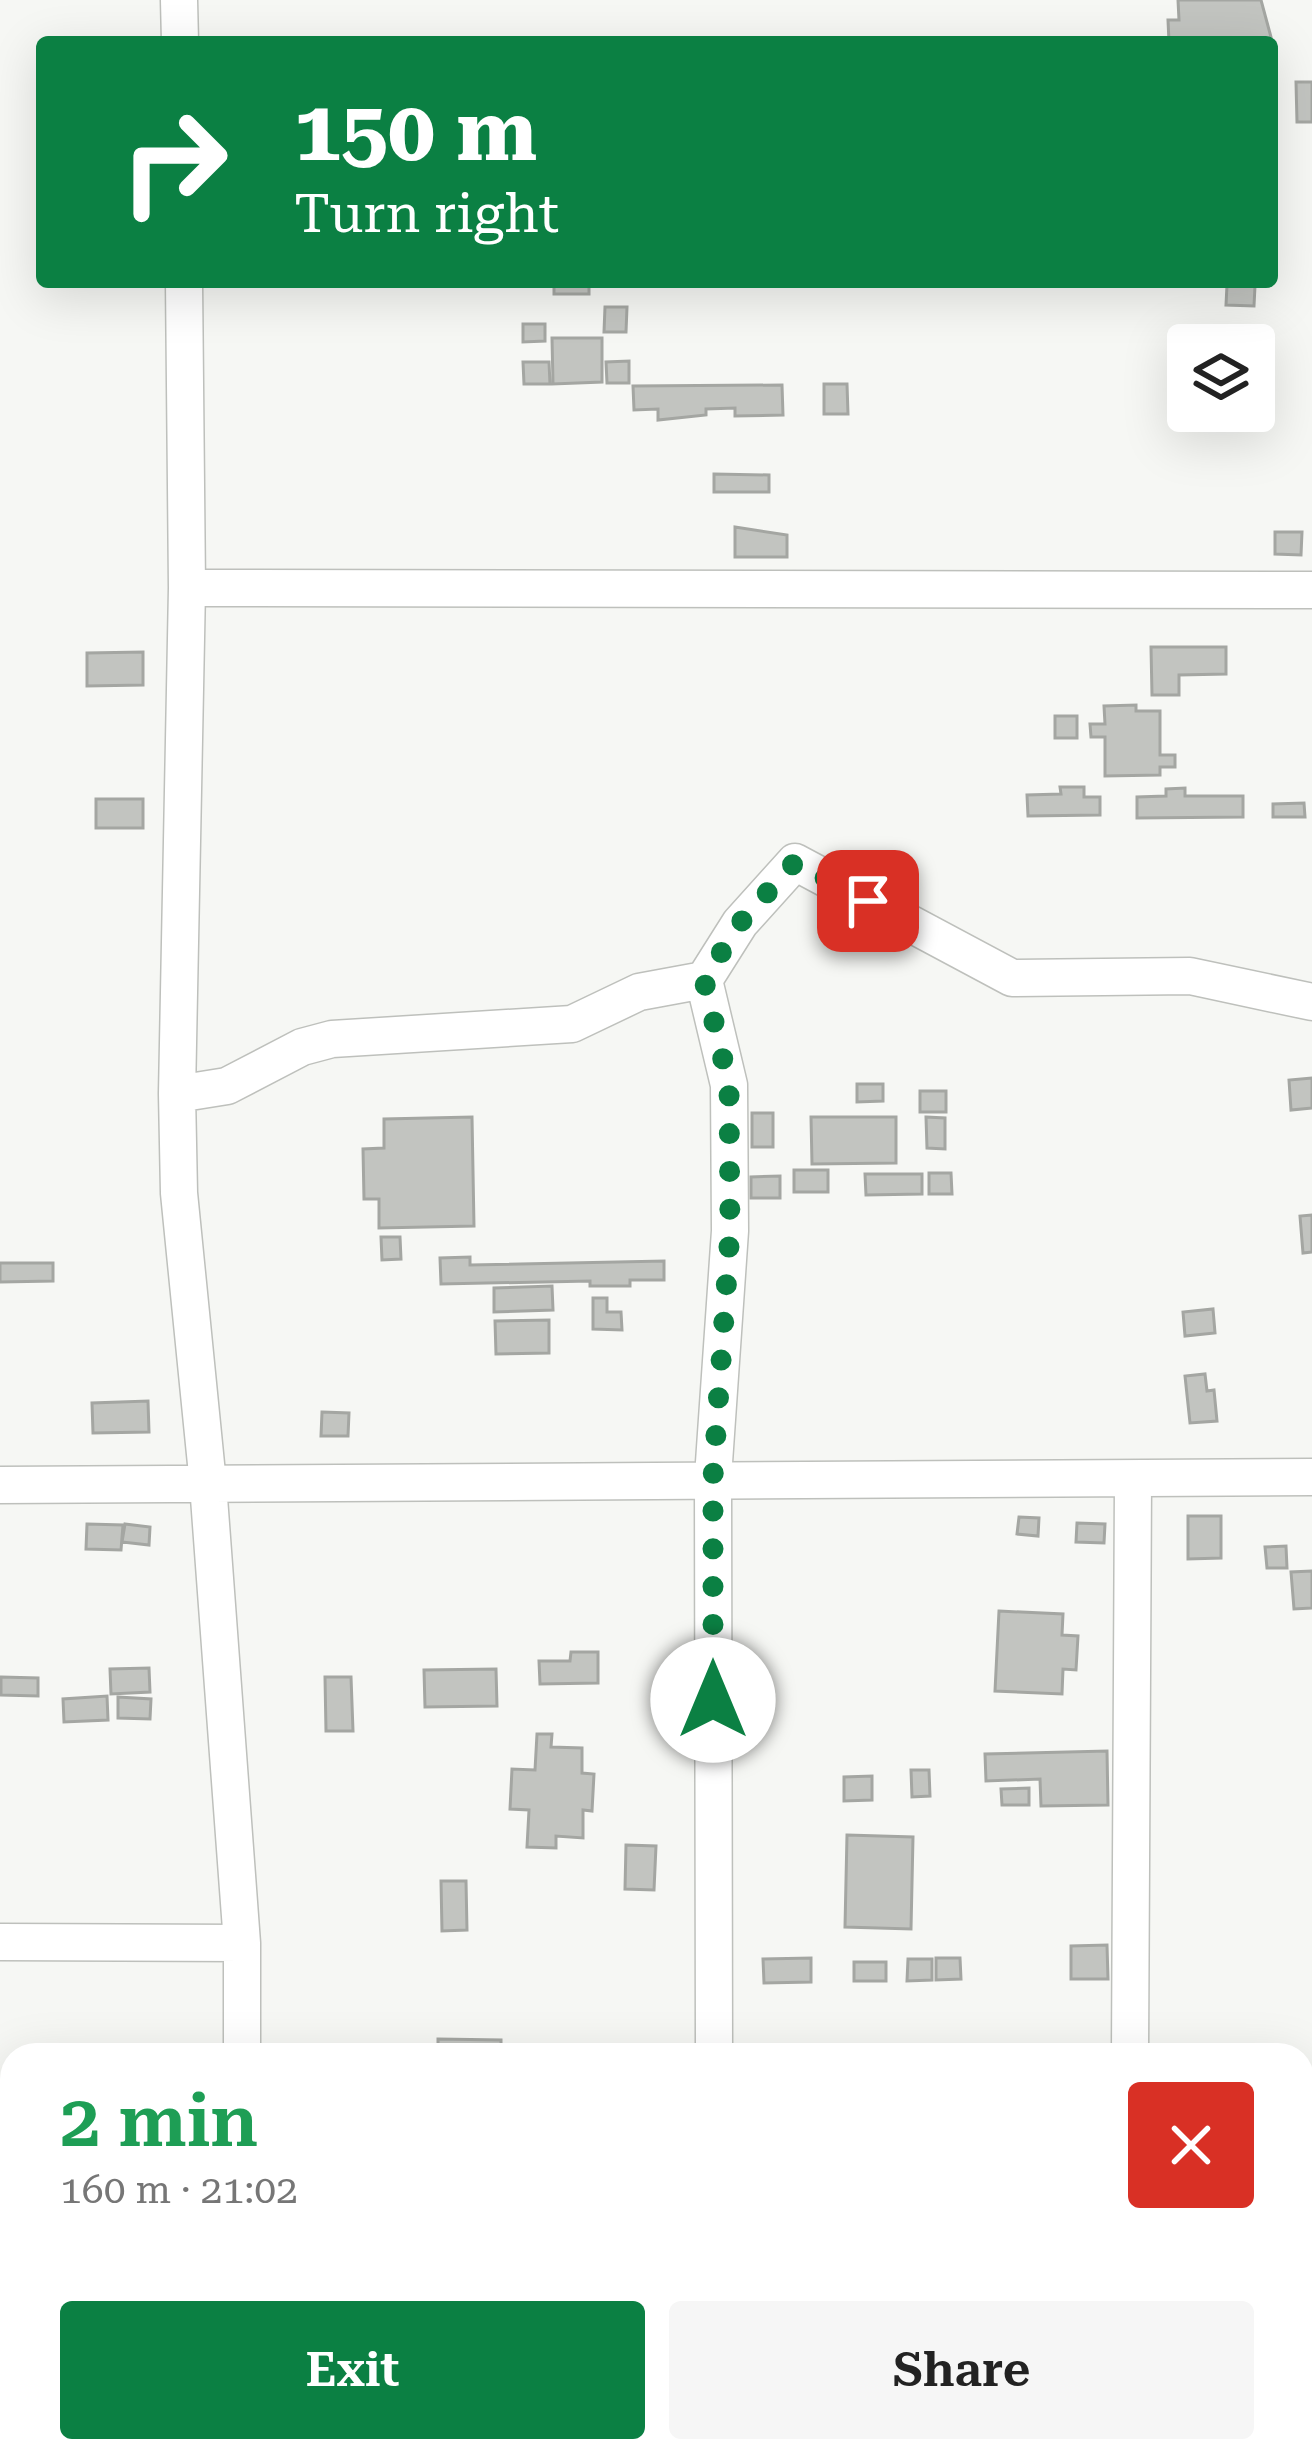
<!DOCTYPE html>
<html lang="en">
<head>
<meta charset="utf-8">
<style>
  :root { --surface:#fff; --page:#f6f6f6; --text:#222; --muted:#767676; --accent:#0b8043 }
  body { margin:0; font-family:"Roboto Serif",serif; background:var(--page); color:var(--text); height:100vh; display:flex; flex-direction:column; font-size:45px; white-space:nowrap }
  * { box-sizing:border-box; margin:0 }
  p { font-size:39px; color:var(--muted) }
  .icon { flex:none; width:66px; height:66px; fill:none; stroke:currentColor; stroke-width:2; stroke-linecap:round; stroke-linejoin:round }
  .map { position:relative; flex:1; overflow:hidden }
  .details { position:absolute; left:0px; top:2043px; width:1314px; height:420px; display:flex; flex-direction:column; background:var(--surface); border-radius:36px 36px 0 0; box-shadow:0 12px 48px #0002 }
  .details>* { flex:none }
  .hud { position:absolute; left:36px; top:36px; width:1242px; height:252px; border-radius:12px; box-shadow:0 12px 48px #0002; background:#0b8043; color:#fff; overflow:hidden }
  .buttons { position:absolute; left:1167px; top:324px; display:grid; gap:24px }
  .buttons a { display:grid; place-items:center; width:108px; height:108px; border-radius:12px; background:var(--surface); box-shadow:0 12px 48px #0002; font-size:60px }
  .pin { position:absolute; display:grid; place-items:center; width:102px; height:102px; color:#fff; margin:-51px; border-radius:24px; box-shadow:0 6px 18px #0006 }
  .me { position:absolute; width:132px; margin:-66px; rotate:0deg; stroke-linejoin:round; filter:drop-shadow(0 0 9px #0008) }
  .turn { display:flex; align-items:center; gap:42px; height:252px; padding:0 60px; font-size:54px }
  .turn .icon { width:156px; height:156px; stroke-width:2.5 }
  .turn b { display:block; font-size:84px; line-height:102px }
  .round { display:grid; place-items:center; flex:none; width:126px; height:126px; border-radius:12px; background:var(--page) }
  .overview { display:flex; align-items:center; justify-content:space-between; height:204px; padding:0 60px }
  h1 { font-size:72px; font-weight:600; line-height:90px; color:#1e9e55 }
  .primary-button { display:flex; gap:24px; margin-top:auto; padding:24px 60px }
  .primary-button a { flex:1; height:138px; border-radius:12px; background:var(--accent); color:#fff; font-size:48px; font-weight:600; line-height:138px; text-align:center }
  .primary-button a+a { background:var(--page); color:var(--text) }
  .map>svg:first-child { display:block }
  .building { fill:#c2c4c0; stroke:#a4a6a2; stroke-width:3 }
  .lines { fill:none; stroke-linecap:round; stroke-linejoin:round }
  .street-casing { stroke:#bec0bc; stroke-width:39 }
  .secondary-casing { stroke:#bec0bc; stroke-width:54 }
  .street { stroke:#fff; stroke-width:36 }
  .secondary { stroke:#fff; stroke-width:51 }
  .route { stroke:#0b8043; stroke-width:21; stroke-dasharray:0 37.8 }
</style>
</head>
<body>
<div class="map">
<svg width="1312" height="2463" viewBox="0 0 1312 2463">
  <rect width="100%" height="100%" fill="#f6f7f4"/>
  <!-- building -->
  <path class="building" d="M1178,0H1261L1271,37L1263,42H1169L1168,20H1179Z
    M1296,82H1312V122H1297Z
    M554,282H589V294H554Z
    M1227,285L1255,286L1254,306L1226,305Z
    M605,307H627L626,332H604Z
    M523,324H545V341L523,342Z
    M552,338H602V382L553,384Z
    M629,361V383H607L606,362Z
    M523,362H549L550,384H524Z
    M824,384H847L848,414H824Z
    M782,385L783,415L735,416V408L706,409V415L658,420V409L634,410L633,386Z
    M714,474L769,475V492H714Z
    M735,527L787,535V557H735Z
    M1275,532H1302L1301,555L1275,554Z
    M1151,647H1226V674L1179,675V695H1152Z
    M143,652V685L87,686V653Z
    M1136,705V711H1160V755H1175V767H1160V775L1105,776V737H1091L1090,724H1105L1104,706Z
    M1055,716H1077V738H1055Z
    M1060,787H1084V797H1100V815L1028,816L1027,795L1061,794Z
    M1185,788V796H1243V817L1137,818V797L1166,796V789Z
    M96,799H143V828H96Z
    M1304,803L1305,817H1273V804Z
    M1312,1078V1108L1291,1110L1289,1080Z
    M857,1084H883V1101L857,1102Z
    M920,1091H946V1112H920Z
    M752,1113H773V1147H752Z
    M472,1117L474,1226L379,1228V1199H364L363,1149L384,1148V1119Z
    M811,1117H896V1163L812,1164Z
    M926,1117L945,1118V1149L927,1148Z
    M794,1170H828V1192H794Z
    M929,1173H951L952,1194H929Z
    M865,1174H922V1194L866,1195Z
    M780,1176V1198H751V1177Z
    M1312,1215V1252L1303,1253L1300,1216Z
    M381,1237H400L401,1259L382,1260Z
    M470,1257V1265L664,1261V1280H630V1286H590V1281L441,1284L440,1258Z
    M0,1263H53V1281L0,1282Z
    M552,1286L553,1310L494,1312V1288Z
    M593,1298H607V1312H621L622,1330L593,1329Z
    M1213,1309L1215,1333L1185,1336L1183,1312Z
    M549,1320V1353L496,1354L495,1321Z
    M1205,1374L1207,1391L1214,1390L1217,1421L1190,1423L1185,1376Z
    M148,1401L149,1432L93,1433L92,1403Z
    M322,1412L349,1413L348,1436H321Z
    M1188,1516H1221V1558L1188,1559Z
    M1019,1517L1039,1518L1038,1536L1017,1534Z
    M1077,1523L1105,1524L1104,1543L1076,1542Z
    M87,1524L123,1525L121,1550L86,1549Z
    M125,1524L150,1527L149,1545L122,1542Z
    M1286,1546L1287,1568H1267L1265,1547Z
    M1312,1571V1608L1294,1609L1291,1572Z
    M999,1611L1063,1614L1062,1635L1078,1636L1076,1670L1063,1669L1062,1694L995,1691Z
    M571,1652H598V1683L540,1684L539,1661H570Z
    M149,1668L150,1692L111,1694L110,1669Z
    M496,1669L497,1706L425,1707L424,1670Z
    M1,1677L38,1678V1696L1,1695Z
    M325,1677H351L353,1731H326Z
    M107,1696L108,1720L64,1722L63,1699Z
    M118,1697L151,1699L150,1719L118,1718Z
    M537,1734H552L551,1747L582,1748V1773L594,1774L592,1811L583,1810V1838L556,1836V1848L527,1847L529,1810L510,1809L512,1769L535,1770Z
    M1107,1751L1108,1805L1041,1806L1040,1779L986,1781L985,1754Z
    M911,1770H929L930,1796L912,1797Z
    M872,1776V1800L844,1801V1777Z
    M1029,1788V1805H1002L1001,1789Z
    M847,1835L913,1837L911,1929L845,1927Z
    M626,1845L656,1846L654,1890L625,1889Z
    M441,1881H466L467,1930L442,1931Z
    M1107,1945L1108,1979H1071V1946Z
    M811,1958V1982L764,1983L763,1959Z
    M936,1958H960L961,1979L936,1980Z
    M908,1959H932V1980L907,1981Z
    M854,1962H886V1981H854Z
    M438,2039L501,2040V2055H438Z"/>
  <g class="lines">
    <!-- street casing -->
    <g class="street-casing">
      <path id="street" d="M179,0L180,42
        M187,588L1312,590
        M177,1094L187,588L184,282
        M0,1485L1312,1477
        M0,1942L242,1943
        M242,2055V1943L208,1484L179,1193L177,1094L227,1086L302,1047L332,1039L572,1024L639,992L704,980
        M714,2055L713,1477L730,1231L729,1085L704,980L740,923L795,862L1012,978L1190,976L1312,1002
        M1130,2055L1133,1482
        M0,2392H12
        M245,2451V2463"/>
    </g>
    <!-- secondary casing -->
    <g class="secondary-casing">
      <path id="secondary" d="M1302,2367L1312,2366
        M819,2451L825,2463"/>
    </g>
    <!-- street -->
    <use href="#street" class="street"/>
    <!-- secondary -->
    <use href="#secondary" class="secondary"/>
  </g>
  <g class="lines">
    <!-- route -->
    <path class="route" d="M713,1700V1477L730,1232L729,1085L704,980L740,923L795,862L868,901"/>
  </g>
</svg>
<div class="buttons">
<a><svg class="icon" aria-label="layers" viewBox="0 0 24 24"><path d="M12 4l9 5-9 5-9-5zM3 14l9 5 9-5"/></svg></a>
</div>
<div class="pin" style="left:868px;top:901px;background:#d93025"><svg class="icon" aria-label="arrive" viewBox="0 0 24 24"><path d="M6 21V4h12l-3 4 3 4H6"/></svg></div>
<svg class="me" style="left:713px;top:1700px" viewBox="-20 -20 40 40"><circle r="19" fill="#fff"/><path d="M0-13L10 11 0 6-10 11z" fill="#0b8043"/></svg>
<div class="hud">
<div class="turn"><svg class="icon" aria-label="right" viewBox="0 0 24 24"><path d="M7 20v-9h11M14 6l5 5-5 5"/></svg><div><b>150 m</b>Turn right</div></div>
</div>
<section class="details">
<div class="overview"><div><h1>2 min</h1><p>160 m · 21:02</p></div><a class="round" style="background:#d93025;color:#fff"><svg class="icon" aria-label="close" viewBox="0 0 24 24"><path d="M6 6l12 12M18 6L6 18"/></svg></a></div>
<div class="primary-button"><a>Exit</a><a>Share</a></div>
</section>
</div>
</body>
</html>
